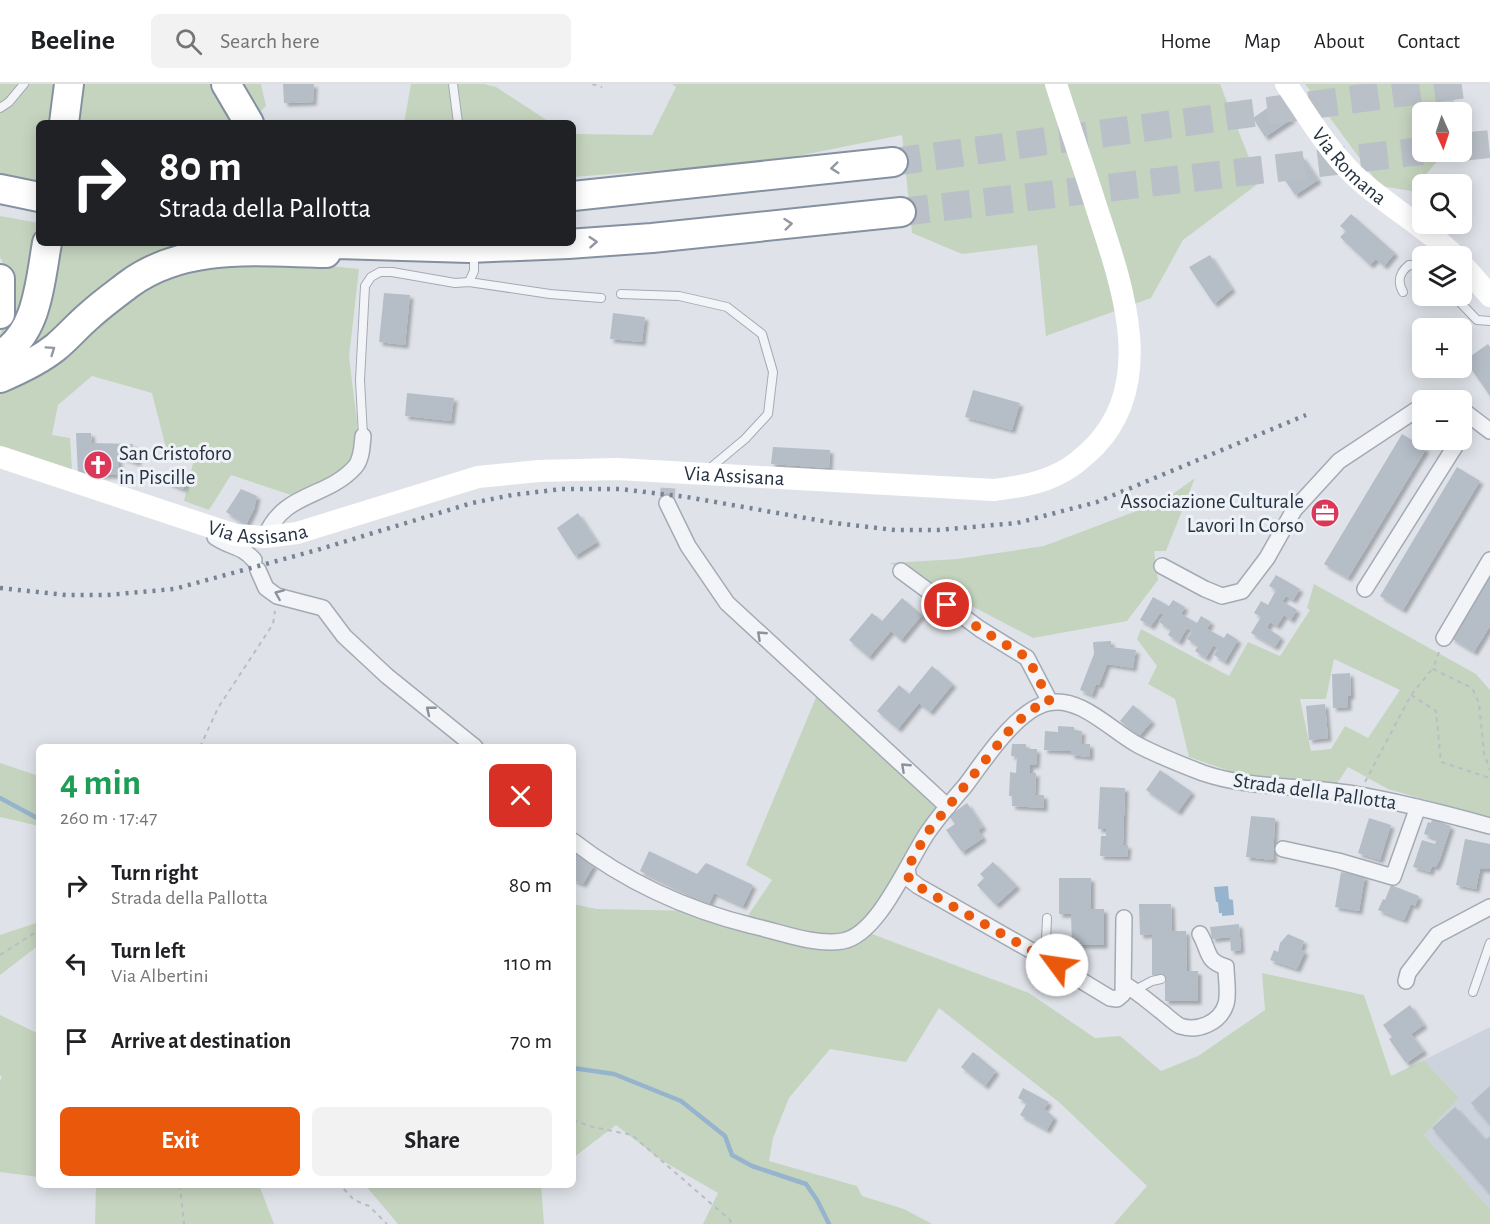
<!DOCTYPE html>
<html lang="en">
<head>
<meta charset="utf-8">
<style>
  :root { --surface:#fff; --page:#f2f2f2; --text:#202124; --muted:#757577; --line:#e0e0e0; --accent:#ea580c }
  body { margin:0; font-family:"Alegreya Sans",sans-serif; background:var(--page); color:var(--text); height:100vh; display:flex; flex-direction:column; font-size:22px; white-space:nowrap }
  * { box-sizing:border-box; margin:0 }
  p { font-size:20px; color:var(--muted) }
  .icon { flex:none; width:33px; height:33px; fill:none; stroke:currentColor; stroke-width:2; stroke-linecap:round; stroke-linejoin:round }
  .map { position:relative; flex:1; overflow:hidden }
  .panel { position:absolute; left:36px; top:660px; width:540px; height:444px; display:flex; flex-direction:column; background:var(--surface); border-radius:9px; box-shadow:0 3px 15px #0003 }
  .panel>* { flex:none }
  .hud { position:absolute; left:36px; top:36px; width:540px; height:126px; border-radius:9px; box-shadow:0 3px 15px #0003; background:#202124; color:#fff; overflow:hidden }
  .needle { width:39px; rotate:177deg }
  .controls { position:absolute; left:1412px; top:18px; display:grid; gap:12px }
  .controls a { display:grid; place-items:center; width:60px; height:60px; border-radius:9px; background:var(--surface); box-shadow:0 3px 15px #0003; font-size:30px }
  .pin { position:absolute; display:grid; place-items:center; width:51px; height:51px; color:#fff; margin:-26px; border:3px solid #fff; border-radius:50%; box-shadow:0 2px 6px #0007 }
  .me { position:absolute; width:66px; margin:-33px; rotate:301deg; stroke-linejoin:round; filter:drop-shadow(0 0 4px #0008) }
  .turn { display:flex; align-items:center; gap:21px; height:126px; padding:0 24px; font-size:27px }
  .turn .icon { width:78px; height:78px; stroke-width:2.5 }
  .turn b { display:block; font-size:42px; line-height:51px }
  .round { display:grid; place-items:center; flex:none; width:63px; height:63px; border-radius:9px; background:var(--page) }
  .headline { display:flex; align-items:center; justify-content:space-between; height:102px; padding:0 24px }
  h1 { font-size:36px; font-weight:700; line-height:45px; color:#1e9e55 }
  .button { display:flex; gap:12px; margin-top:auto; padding:12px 24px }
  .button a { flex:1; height:69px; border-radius:9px; background:var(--accent); color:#fff; font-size:24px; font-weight:700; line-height:69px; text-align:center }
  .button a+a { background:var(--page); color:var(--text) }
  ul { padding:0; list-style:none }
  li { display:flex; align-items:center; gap:18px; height:78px; padding:0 24px }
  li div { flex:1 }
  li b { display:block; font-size:22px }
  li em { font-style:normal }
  header { display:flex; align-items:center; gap:36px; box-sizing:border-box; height:84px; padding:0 30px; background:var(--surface); border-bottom:2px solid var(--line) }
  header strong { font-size:28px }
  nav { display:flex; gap:33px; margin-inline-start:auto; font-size:21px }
  .search { width:420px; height:54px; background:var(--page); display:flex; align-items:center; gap:15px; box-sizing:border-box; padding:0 21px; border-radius:9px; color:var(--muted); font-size:22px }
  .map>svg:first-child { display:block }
  .built { fill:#ccd3dc }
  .green { fill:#c5d4bf; fill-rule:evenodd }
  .water { fill:#96b4cd }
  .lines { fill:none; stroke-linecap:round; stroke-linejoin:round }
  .stream { stroke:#96b4cd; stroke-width:4.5 }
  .building { fill:#b5bdc7; filter:url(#shadow) }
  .minor-tunnel { stroke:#bac0c8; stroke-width:15; stroke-dasharray:15 8; stroke-linecap:butt }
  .motorway-tunnel { stroke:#bac0c8; stroke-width:28; stroke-dasharray:28 14; stroke-linecap:butt }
  .service-casing { stroke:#a4aab4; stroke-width:10 }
  .minor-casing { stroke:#a4aab4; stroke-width:18 }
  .motorway-casing { stroke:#8591a1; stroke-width:32 }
  .path { stroke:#b9bec4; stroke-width:2; stroke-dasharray:4.5 4.5; stroke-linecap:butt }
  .service { stroke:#f2f4f7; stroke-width:8 }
  .minor { stroke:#f2f4f7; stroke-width:15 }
  .secondary { stroke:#fff; stroke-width:22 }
  .motorway { stroke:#fff; stroke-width:28 }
  .rail { stroke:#778395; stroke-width:4.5; stroke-dasharray:3 6; stroke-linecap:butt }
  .oneway { stroke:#9298a0 }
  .oneway2 { stroke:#8c939c }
  .route { stroke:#ea580c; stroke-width:10; stroke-dasharray:0 18 }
  .labels { text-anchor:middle; stroke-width:6; stroke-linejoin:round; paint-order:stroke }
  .street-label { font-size:21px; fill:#263242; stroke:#eef2f7 }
  .poi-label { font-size:21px; fill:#263242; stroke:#eef2f7; text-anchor:start }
</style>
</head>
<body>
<header>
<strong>Beeline</strong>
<div class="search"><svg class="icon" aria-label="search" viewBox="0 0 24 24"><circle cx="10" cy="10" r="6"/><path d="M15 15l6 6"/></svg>Search here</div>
<nav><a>Home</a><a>Map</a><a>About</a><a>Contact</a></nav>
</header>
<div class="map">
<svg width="1490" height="1140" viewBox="0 0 1490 1140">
  <defs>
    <filter id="shadow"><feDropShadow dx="3.5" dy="3.5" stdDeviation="1.5" flood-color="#0004"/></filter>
  </defs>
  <rect width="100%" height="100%" fill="#dfe3e9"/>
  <!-- built -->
  <path class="built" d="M1490,943V1125L1424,1051L1459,1014L1424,976Z"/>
  <!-- green -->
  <path class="green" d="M0,0H261L266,22L249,39H39V97L0,90Z
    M411,0H484L496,3L551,39H404Z
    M672,0H1220L1259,99L1183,156L1151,214L1046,252L1037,161L962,170L912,149L902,51L768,78L573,93V50L652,51L676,3Z
    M1305,0H1445L1460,28H1422V68H1445L1412,107L1380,102Z
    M0,132L39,139L30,211L17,240L0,259L5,183L0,173Z
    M53,159H163L196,164L19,281Z
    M246,177L302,179L359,185L349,273L357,338L356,372L337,391L294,412L231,391L209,426L184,417L193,379L166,364L152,309L92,292L58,321L52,351L70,354L72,386L0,365V306L179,185Z
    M1195,394L1166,467H1154L1158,496L1127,537L1033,554L890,479L958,475L1044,462L1163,417Z
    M1314,500L1476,590L1490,606V734L1388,705L1348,683L1336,701L1241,691L1189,673L1175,615L1148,600L1157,582L1137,555L1141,545L1229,592L1248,558L1280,572L1310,526L1307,524ZM1334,575L1400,606L1368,654L1345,642L1331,665L1311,667L1300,615H1326Z
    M820,604L948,723L864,847L1029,909L1095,954L1120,952L1161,987L1198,972L1265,926L1262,889L1364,911L1391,992L1424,976L1459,1014L1424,1051L1490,1125V1140H1114L1147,1102L1060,1019L939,924L906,978L830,965L789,1014L773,1054L769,1077L857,1102L862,1112L904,1125L932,1140H703L718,1109L661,1076L616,1041L573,1074V820L597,825L700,827L743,839L772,796L746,781Z
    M0,679L39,692V742L0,733Z
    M39,838V861L0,891V851Z
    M0,931L39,950V1093L0,1088V997L2,993L0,991Z
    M96,1101H259L274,1140H95Z
    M365,1101H541L544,1140H398Z"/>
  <!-- water -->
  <path class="water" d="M1228,802L1229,815L1233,816L1234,831L1222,832V829H1219L1218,818H1216L1214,803Z"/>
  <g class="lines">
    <!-- stream -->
    <path class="stream" d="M0,714L39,735
      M573,984L614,990L681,1017L725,1052L732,1071L752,1082L806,1100L817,1116L829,1140"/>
  </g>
  <!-- building -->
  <path class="building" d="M283,0H314L313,18L284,19Z
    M1279,16L1292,35L1265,53L1253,34Z
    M1302,72L1318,96L1295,111L1279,87Z
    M1351,130L1395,169L1384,182L1376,175L1370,181L1340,153L1346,147L1340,142Z
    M1210,171L1232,205L1214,220L1189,183Z
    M384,209L410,211L405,261L379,258Z
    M613,229L645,233L642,258L610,255Z
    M1488,260L1490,263V312L1465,276Z
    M973,306L1020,319L1012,346L965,333Z
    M407,309L454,314L451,337L405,332Z
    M76,349H91L92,359L133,360L131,369L139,371L137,379L119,372L118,391H78Z
    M1402,350L1426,365L1348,494L1324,480Z
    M773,363L830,366L829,384L771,380Z
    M1457,383L1480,397L1403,526L1380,512Z
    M170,386L187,394L183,405L166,398Z
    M241,405L257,412L254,425L246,441L226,428Z
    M578,429L597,458L575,472L557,444Z
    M1490,489V542L1474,568L1451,554Z
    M1276,491L1300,505L1293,516L1286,512L1282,517L1297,526L1291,536L1284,531L1277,542L1270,538L1267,544L1281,553L1275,563L1251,549L1261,533L1254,529L1261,517L1268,521L1276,506L1269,502Z
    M1153,513L1169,522L1173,516L1185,523L1181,530L1197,539L1201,532L1211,538L1207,545L1224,554L1227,549L1238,556L1225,578L1214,571L1218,564L1213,561L1206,574L1195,567L1203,554L1197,561L1187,555L1192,547L1187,544L1179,558L1168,551L1171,546L1159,538L1164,531L1160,529L1151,542L1140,536Z
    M902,514L922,531L901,556L891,547L869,573L849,556L872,529L882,537Z
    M1111,557V563L1136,566L1133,584L1107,580L1099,601L1096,600L1092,611L1080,606L1094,570L1093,558Z
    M932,582L953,600L930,628L919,619L898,645L877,627L899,601L909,610Z
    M1350,589L1351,612H1348V623L1333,624L1332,590Z
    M1325,620L1328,654L1309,656L1306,622Z
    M1133,621L1152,637L1139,652L1120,637Z
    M1058,642L1074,643V646L1082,647L1081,660H1090V673L1071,671V667L1044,666L1045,647L1058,648Z
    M1012,660H1026V665H1037L1036,681H1030V689H1036L1035,711H1044V724L1012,722V712H1009L1010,688L1016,689L1017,672H1011Z
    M1160,686L1192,708L1178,728L1146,706Z
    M1100,703L1125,704L1123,761H1128L1127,773L1100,772L1101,752H1106V745H1098Z
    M967,719L983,743L978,746L983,754L962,768L946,746L955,740L949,732Z
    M1251,732L1275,734L1273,776L1246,773Z
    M1369,734L1391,741L1380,776L1358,769Z
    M1432,735L1451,742L1440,775L1436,783L1432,782L1430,788L1413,783L1422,756L1435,760L1437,755L1424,750L1428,738L1431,739Z
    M1465,755L1490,760V785H1480L1476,805L1456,801Z
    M649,767L697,790L706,779L753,801L743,822L714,809L709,820L640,787Z
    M573,768L594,781L583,800L573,796Z
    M993,778L1017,802L996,821L977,801L984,794L980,790Z
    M1341,788L1365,792L1359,827L1335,823Z
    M1059,794H1091V825H1104V861H1072L1071,830H1059Z
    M1391,801L1419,812L1415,822L1411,820L1404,836L1378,826L1383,815L1385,816Z
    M1139,820H1171L1172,847H1186L1187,887H1198V917H1165V891H1152V850L1140,851Z
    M1239,840L1241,866L1231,867L1230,853L1212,855L1210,843Z
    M1288,850L1304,857L1301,866L1305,867L1297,885L1270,876L1274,866L1278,868L1280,859Z
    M1410,921L1424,941L1411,950L1424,967L1406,979L1389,955L1392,953L1383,941Z
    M973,968L996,987L985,1002L961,983Z
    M1490,1002V1041L1471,1019Z
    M1023,1004L1049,1018L1044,1025L1054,1033L1047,1046L1020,1031L1027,1019L1018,1014Z
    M1455,1023L1485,1056L1490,1052V1110L1432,1044Z"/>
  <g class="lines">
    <!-- minor-tunnel -->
    <path class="minor-tunnel" d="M667,419L668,404"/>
    <!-- motorway-tunnel -->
    <path class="motorway-tunnel" d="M1461,63L1490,60
      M893,78L1466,0
      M901,128L1422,67"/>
    <!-- service casing -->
    <g class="service-casing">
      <path id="service" d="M453,0L458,39
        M0,24L9,18L24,0
        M469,198L474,187V175
        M1403,208C1397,197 1399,189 1409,181L1422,182
        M621,210L679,212L727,223L762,250L773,288L768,330L745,355L709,385
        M1454,212L1477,236L1490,237
        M363,352L360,296L365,202L371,193L380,188H392L455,199L469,198L550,210L601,214
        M1039,871L1046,857L1047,834
        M1135,906L1152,897L1161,895
        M1473,908L1490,859"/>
    </g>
    <!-- minor casing -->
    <g class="minor-casing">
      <path id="minor" d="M1461,325L1490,347
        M667,419L688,462L727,519L948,723
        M214,444L215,453C231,464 241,461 254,476
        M265,453C284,407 326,415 355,383C362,375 362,362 363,352
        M1162,482L1205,505L1222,512L1242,507L1267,474L1294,426L1339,377L1422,322
        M258,486L266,504L277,512L323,524L344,552L387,592L475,663
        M901,487L980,545L1027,574L1050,618
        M1365,505L1459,356
        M1444,554L1490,476
        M573,757C626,798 688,826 753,842C781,848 814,862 843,857C879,850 908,777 928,748C939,732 952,717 965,702C984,677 1016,626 1048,619C1080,611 1113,648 1138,661C1159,672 1182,681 1203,689C1250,705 1299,701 1348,709C1396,717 1443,729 1490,742
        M1283,765L1338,777L1393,793L1418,723
        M907,785L909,795L918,802L1039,871L1110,914L1117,915L1123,910L1124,834
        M1406,897L1408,889L1437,851L1490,823
        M1124,900C1138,908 1149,918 1162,928C1167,932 1174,939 1180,942C1198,948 1220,939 1226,920C1229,909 1226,894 1226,883C1205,877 1210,867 1200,850"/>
    </g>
    <!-- motorway casing -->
    <g class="motorway-casing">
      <path id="motorway" d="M226,0L249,39
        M64,39L69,0
        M0,105L39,113
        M573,112L893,78
        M304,159L469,164L568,160L652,154L901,128
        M0,195V230
        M0,271C38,250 40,197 47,159
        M0,294C19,286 40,276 56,263C68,253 78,241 90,231C102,220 116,210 129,200C186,158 261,168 326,169"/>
    </g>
    <!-- path -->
    <path class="path" d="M592,0L602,3
      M1439,568L1433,585L1472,604L1479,619L1484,669L1490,686
      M1411,611L1436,627L1441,678L1490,694
      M200,663L218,624L273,540L275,527
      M1365,698L1411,611L1432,585
      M0,871L39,846
      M573,1036L593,1043L632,1051L730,1136L731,1140
      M180,1101L184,1140
      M336,1101L342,1103L354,1116L369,1122L387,1140"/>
    <!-- service -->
    <use href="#service" class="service"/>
    <!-- minor -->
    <use href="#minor" class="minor"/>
    <!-- secondary -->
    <g class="secondary">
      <path id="s1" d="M1286,0C1308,32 1327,65 1355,92C1386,121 1424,142 1455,172"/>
      <path d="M1461,179L1490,212"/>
      <path id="s2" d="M0,373L214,444L236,451L265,453L297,449L478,393L539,387L617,385L994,406C1016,403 1040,400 1060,389C1073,383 1086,371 1096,361C1158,295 1120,196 1096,122C1083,81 1069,41 1056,0"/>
    </g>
    <!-- motorway -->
    <use href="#motorway" class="motorway"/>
    <!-- rail -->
    <path class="rail" d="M0,504L66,511H107L174,505L317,466L472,419L512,411L562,405H620L687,413L834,439L895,446H938L1017,439L1097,418L1306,331"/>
  </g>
  <!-- one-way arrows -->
  <defs><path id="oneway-chevron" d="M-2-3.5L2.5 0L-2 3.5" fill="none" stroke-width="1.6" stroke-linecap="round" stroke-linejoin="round" transform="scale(1.5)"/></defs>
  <g class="oneway">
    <use href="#oneway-chevron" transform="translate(835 84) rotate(174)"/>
    <use href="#oneway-chevron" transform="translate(788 140) rotate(-6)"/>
    <use href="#oneway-chevron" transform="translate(593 158) rotate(-4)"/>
    <use href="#oneway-chevron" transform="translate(51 266) rotate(-35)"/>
  </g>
  <g class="oneway2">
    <use href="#oneway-chevron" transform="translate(279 510) rotate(-157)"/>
    <use href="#oneway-chevron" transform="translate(761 551) rotate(-137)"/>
    <use href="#oneway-chevron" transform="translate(430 626) rotate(-141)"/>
    <use href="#oneway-chevron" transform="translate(905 683) rotate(-137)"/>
  </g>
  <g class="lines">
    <!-- route -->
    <path class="route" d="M947,521L980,545L1028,574L1050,618L1032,625L1012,643L927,749L907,785L909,795L924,806L1057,881"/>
  </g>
  <!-- icons -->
  <defs>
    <g id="church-disc" transform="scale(1.5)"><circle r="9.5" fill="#db3859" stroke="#eef2f7"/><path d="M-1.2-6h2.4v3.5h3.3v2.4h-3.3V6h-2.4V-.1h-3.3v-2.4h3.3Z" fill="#fff"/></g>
    <g id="office-disc" transform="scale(1.5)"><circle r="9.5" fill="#db3859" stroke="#eef2f7"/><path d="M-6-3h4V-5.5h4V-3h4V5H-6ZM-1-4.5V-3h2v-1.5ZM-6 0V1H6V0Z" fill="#fff"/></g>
  </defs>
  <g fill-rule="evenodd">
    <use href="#church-disc" x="98" y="381"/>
    <use href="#office-disc" x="1325" y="429"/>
  </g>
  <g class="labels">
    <!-- street labels -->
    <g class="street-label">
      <text dy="7" stroke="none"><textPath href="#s1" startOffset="104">Via Romana</textPath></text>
      <text dy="7" stroke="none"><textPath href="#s2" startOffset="756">Via Assisana</textPath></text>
      <text dy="7" stroke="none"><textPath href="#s2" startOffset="270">Via Assisana</textPath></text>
      <text transform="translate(1315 707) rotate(8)" y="7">Strada della Pallotta</text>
    </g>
    <!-- poi labels -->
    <g class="poi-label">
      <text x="119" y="376">San Cristoforo<tspan x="119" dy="24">in Piscille</tspan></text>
      <text x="1304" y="424" text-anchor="end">Associazione Culturale<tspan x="1304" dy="24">Lavori In Corso</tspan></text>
    </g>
  </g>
</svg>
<div class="controls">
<a><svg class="needle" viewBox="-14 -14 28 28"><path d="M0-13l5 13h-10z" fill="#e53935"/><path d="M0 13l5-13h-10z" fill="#757577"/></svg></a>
<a><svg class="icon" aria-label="search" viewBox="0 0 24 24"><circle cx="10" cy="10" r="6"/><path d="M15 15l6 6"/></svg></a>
<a><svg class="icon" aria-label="layers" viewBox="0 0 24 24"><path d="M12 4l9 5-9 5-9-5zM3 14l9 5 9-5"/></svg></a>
<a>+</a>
<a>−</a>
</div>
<div class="pin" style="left:947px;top:521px;background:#d93025"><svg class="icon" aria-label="arrive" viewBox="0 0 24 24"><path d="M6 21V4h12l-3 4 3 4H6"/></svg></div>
<svg class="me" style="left:1057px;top:881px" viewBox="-20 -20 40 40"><circle r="19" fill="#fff"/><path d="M0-13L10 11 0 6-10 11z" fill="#ea580c"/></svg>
<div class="hud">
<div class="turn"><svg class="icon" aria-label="right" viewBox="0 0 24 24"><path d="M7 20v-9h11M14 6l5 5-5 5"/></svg><div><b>80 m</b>Strada della Pallotta</div></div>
</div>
<section class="panel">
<div class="headline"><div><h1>4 min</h1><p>260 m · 17:47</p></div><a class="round" style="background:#d93025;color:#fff"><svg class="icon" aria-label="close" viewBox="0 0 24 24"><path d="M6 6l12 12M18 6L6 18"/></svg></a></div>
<ul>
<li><svg class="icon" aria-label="right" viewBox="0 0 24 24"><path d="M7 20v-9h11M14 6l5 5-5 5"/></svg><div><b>Turn right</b><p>Strada della Pallotta</p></div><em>80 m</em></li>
<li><svg class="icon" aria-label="left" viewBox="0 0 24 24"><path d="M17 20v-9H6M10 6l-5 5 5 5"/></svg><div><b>Turn left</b><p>Via Albertini</p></div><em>110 m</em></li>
<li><svg class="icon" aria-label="arrive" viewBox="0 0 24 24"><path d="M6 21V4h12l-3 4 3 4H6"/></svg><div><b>Arrive at destination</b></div><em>70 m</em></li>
</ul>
<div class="button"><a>Exit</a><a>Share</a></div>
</section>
</div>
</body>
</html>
